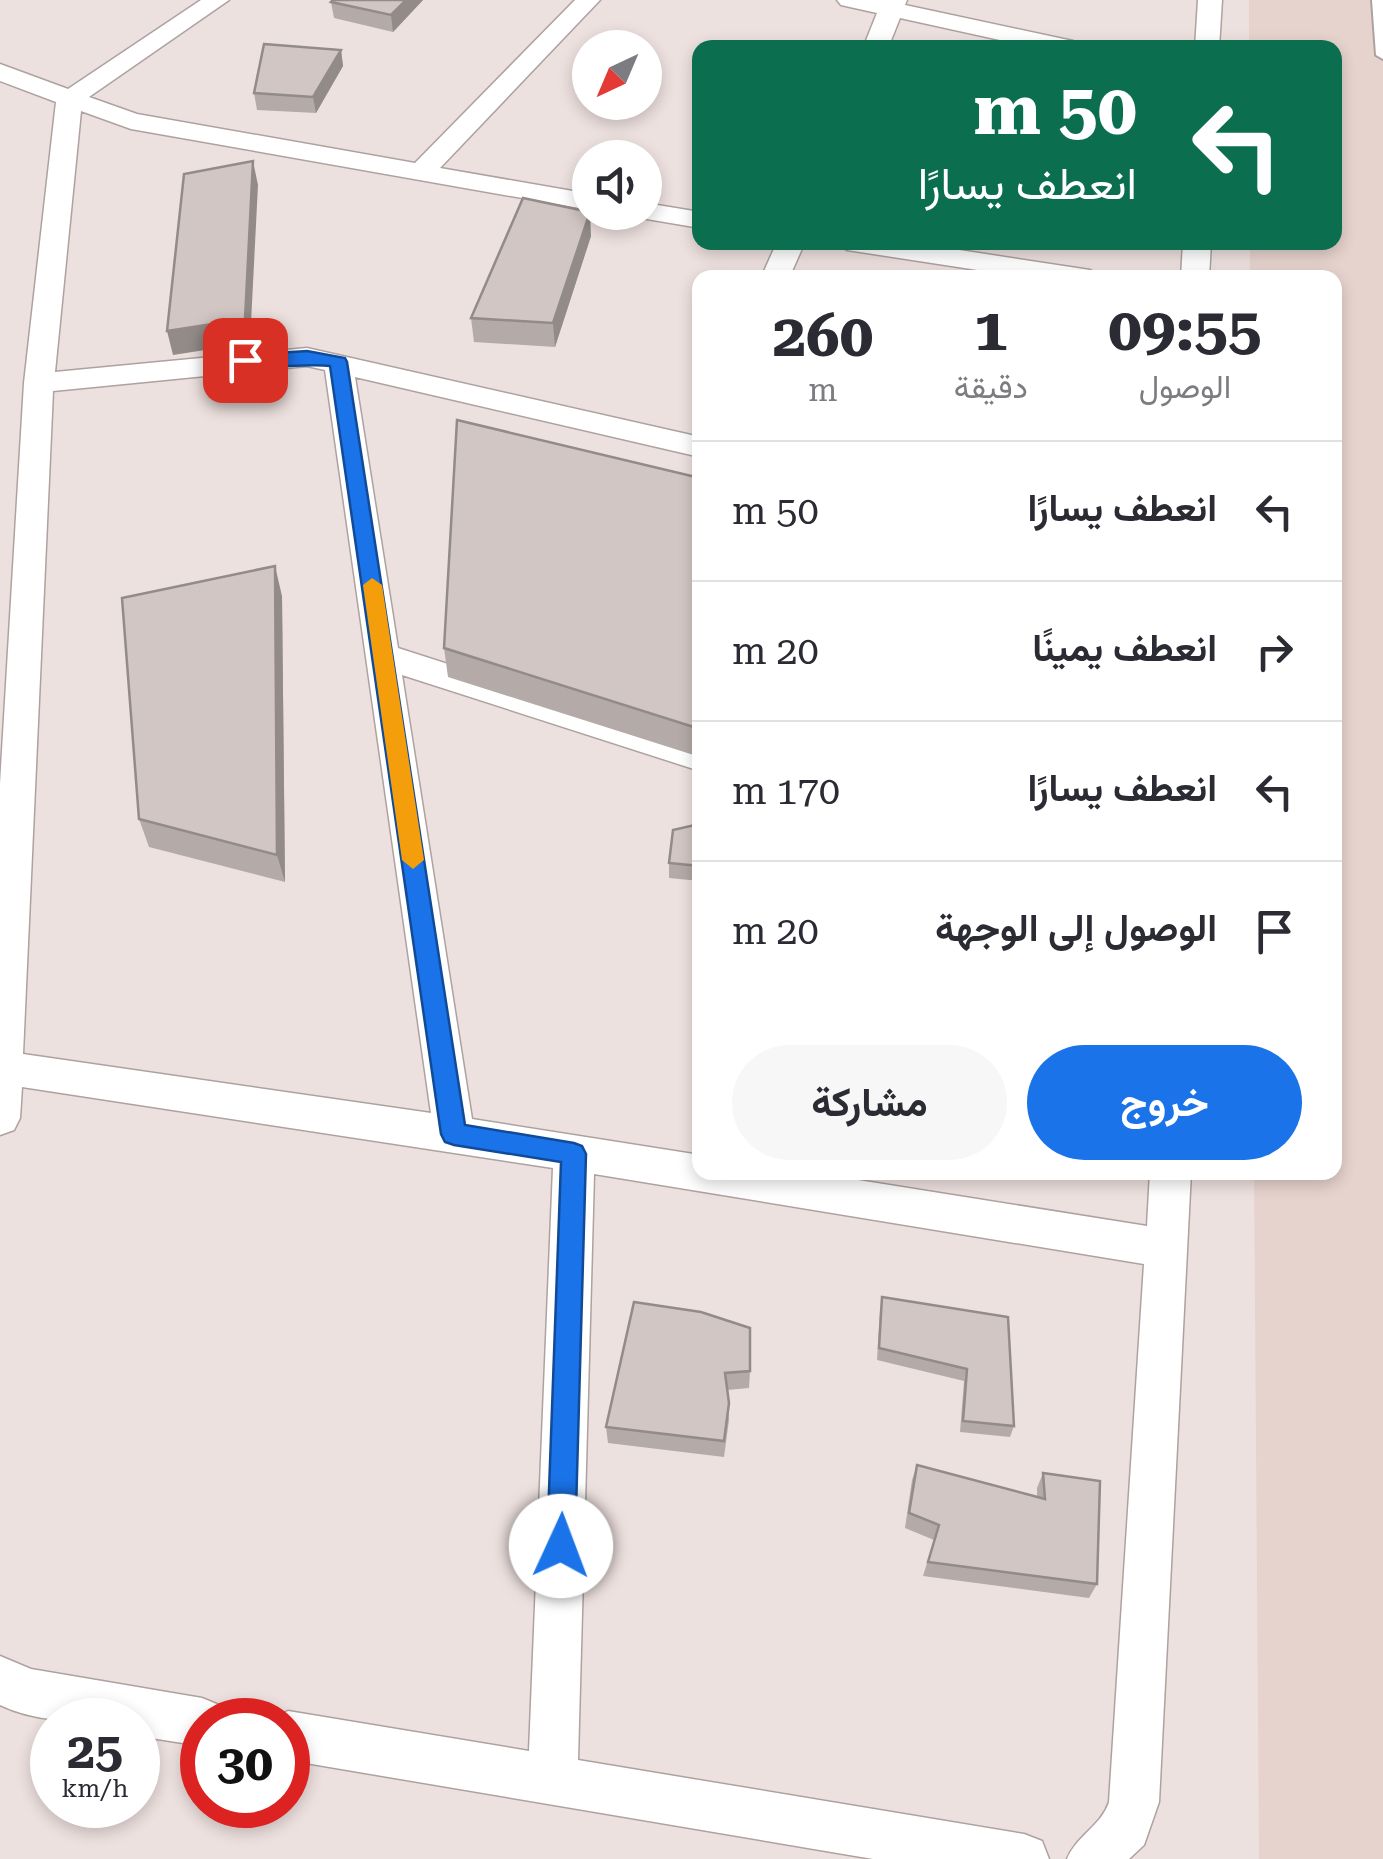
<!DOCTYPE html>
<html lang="ar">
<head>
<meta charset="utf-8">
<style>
  :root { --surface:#fff; --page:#f7f7f7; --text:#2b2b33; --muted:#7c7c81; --line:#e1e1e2; --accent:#1a73e8 }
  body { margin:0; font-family:"Roboto Serif",Vazirmatn,serif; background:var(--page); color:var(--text); direction:rtl; height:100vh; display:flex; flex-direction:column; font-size:38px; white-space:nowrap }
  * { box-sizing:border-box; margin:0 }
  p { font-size:32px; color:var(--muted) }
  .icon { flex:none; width:55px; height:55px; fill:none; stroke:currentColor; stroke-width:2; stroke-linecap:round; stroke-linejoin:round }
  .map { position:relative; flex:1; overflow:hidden; direction:ltr }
  .drawer { position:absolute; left:692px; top:270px; width:650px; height:910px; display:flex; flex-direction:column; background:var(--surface); border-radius:20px; box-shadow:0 5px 15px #0003; direction:rtl }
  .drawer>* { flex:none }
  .top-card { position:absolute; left:692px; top:40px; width:650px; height:210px; border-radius:20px; box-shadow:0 5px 15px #0003; direction:rtl; background:#0b6e4f; color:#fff; overflow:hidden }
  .needle { width:65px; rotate:224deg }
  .controls { position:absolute; left:572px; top:30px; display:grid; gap:20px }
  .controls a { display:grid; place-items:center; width:90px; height:90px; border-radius:50%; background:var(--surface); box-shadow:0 5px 15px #0003; font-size:50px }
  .speed { position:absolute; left:30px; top:1698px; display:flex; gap:20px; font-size:50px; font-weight:700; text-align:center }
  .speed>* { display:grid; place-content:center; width:130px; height:130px; border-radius:50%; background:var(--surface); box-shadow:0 5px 15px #0003; line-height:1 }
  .speed small { font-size:25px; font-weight:400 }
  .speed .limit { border:15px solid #d22; background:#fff; color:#111 }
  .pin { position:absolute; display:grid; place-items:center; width:85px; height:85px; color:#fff; margin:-42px; border-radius:20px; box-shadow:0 5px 15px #0006 }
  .me { position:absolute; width:110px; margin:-55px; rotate:2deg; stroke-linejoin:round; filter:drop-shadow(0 0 8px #0008) }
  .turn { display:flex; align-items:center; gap:35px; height:210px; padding:0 40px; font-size:45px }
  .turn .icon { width:130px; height:130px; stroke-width:2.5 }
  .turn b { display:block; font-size:70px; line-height:85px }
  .eta { display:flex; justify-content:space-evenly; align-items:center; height:170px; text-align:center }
  .eta b { font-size:60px; font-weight:700; line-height:70px }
  .cta { display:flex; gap:20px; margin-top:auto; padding:20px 40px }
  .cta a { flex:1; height:115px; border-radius:60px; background:var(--accent); color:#fff; font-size:40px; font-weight:700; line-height:115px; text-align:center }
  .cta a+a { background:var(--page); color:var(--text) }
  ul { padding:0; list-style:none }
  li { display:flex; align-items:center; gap:30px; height:140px; padding:0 40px; border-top:2px solid var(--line) }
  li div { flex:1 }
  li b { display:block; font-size:38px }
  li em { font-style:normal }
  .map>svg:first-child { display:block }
  .built { fill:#e7d3ce }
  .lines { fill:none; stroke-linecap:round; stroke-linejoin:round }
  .lane-casing { stroke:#ada2a0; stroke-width:4 }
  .street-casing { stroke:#ada2a0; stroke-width:3 }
  .lane { fill:#fff; fill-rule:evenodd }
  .street { fill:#fff; fill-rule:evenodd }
  .wall { fill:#b4aaa8 }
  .shaded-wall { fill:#928b88 }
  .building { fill:#d1c6c3; stroke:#928b88; stroke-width:2.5 }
  .route { fill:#1a73e8; stroke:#114b97; stroke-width:2.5 }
  .slow { fill:#f59e0b }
</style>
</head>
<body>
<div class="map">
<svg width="1383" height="1859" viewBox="0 0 1383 1859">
  <rect width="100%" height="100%" fill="#ede1df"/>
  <!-- built -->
  <path class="built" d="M1249,0H1383V1859H1259L1254,1173L1335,1172V278L1250,277V243L1335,242V48L1249,47Z"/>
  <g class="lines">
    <!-- lane casing -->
    <g class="lane-casing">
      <path id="lane" d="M1372,0H1383V59L1376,55Z"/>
    </g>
    <!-- street casing -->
    <g class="street-casing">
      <path id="street" d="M201,0H229L89,97L137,114L415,163L575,0H600L440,168L590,194V210L131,129L81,111L55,372L307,348L700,437V457L355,377L398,648L700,745V771L402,675L472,1119L700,1155V1172H808L1147,1226L1150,1172H1191L1159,1802L1144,1845L1129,1859H1067C1076,1836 1102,1825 1109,1802L1144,1264L594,1174L578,1760L1024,1834L1042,1841L1049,1859H873L288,1760V1720H270L288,1711L529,1751L553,1168L22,1087L20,1118L14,1130L0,1135V784L24,383L56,102L0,81V64L68,89ZM307,366L325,370L431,1113L23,1054L53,391Z
        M837,0H907L905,5L1073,41L1085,48H1036L900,18L888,48H863L877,13L841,5Z
        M1198,0H1222L1219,48H1195Z
        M645,203L700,212V228L635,217L632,212H645Z
        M777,242H805L789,278H761Z
        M834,242H907L1090,270L1104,278H1030L847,250Z
        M1183,242H1211L1209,278H1181Z
        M0,1656L31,1669L202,1698L219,1705L226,1720H202V1746L138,1736V1720C89,1720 44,1726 0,1705Z"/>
    </g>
    <!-- lane -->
    <use href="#lane" class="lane"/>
    <!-- street -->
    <use href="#street" class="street"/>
  </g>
  <!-- wall -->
  <path class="wall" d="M423,0L393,32L334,18L331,2Z
    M341,50L343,66L316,113L257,110L254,93Z
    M591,236L555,347L474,342L471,318Z
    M700,478V757L448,677L444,648Z
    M282,596L285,882L149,847L139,819Z
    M700,806V881L669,878V863L695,825Z
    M882,1297L1008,1317L1014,1426L1010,1437L960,1432L964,1381L877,1360L880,1310Z
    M634,1302L750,1371L749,1388L727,1390L729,1420L724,1457L608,1443L606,1427Z
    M917,1465L1037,1497V1488L1043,1473L1097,1584L1089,1598L923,1576L934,1540L905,1528L912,1480Z"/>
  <!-- shaded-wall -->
  <path class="shaded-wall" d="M406,0H423L393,32L391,15Z
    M341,50L343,66L316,113L313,97Z
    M253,161L258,185L250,343L173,355L167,331Z
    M590,212L591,236L555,347L553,323Z
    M275,566L282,596L285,882L277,855Z"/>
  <!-- building -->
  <path class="building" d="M333,0H406L391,15L331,2Z
    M264,44L341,50L313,97L254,93Z
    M253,161L245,319L167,331L184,174Z
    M523,198L590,212L553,323L471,318Z
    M457,420L700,478V729L444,648Z
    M275,566L277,855L139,819L122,598Z
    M699,806H700V866L669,863L673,830L695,825Z
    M882,1297L1008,1317L1014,1426L963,1421L967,1369L879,1348Z
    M634,1302L701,1312L750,1328V1371L725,1373L729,1403L724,1441L606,1427Z
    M917,1465L1045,1499L1043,1473L1100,1481L1097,1584L928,1562L939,1525L909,1513Z"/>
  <!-- route -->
  <path class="route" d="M307,351L345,358L347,362L465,1125L574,1143L582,1146L586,1154L575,1546L571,1555L561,1560L551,1555L547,1546L561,1162L454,1145L445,1142L441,1134L330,366C307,363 251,371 236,360L245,355Z"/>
  <!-- slow -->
  <path class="slow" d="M372,578L382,585L424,860L413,869L402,860L363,585Z"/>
</svg>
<div class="controls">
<a><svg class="needle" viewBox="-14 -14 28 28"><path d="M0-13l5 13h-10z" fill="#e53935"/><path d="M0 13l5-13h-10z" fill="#7c7c81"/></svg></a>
<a><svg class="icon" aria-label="sound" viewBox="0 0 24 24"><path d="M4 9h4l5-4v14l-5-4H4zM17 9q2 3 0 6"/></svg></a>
</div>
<div class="speed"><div>25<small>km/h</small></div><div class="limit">30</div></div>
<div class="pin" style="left:245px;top:360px;background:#d93025"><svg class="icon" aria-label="arrive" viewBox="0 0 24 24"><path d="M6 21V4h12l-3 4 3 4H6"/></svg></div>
<svg class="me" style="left:561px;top:1546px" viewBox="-20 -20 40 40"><circle r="19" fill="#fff"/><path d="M0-13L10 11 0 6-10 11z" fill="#1a73e8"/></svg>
<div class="top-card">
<div class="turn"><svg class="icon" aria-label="left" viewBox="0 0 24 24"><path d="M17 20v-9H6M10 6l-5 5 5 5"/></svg><div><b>50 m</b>انعطف يسارًا</div></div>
</div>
<section class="drawer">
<div class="eta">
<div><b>09:55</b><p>الوصول</p></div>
<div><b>1</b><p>دقيقة</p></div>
<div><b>260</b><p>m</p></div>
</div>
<ul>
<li><svg class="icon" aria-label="left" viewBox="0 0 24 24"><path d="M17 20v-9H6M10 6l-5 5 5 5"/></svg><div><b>انعطف يسارًا</b></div><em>50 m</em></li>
<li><svg class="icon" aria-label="right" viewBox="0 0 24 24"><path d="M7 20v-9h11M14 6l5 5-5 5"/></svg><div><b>انعطف يمينًا</b></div><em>20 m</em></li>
<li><svg class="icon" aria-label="left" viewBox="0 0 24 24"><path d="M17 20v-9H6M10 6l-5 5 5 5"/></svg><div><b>انعطف يسارًا</b></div><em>170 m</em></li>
<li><svg class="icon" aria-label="arrive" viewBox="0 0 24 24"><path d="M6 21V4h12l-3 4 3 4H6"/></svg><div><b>الوصول إلى الوجهة</b></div><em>20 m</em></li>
</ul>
<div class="cta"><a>خروج</a><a>مشاركة</a></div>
</section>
</div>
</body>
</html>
